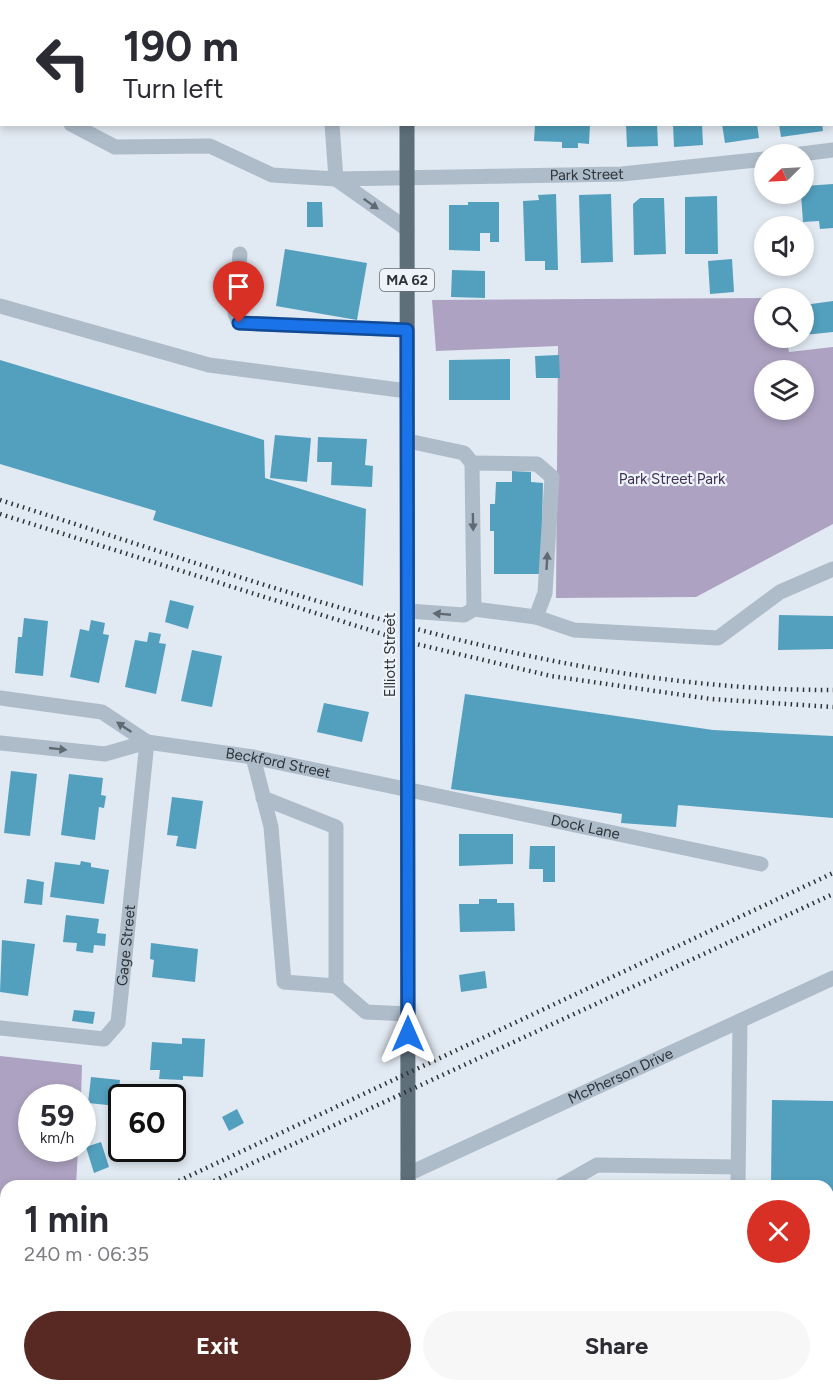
<!DOCTYPE html>
<html lang="en">
<head>
<meta charset="utf-8">
<style>
  :root { --surface:#fff; --page:#f7f7f7; --text:#2b2b33; --muted:#7c7c81; --accent:#582923 }
  body { margin:0; font-family:Figtree,sans-serif; background:var(--page); color:var(--text); height:100vh; display:flex; flex-direction:column; font-size:22px; white-space:nowrap }
  * { box-sizing:border-box; margin:0 }
  p { font-size:20px; color:var(--muted) }
  .icon { flex:none; width:33px; height:33px; fill:none; stroke:currentColor; stroke-width:2; stroke-linecap:round; stroke-linejoin:round }
  .map { position:relative; flex:1; overflow:hidden }
  .panel { position:absolute; left:0px; top:1180px; width:834px; height:212px; display:flex; flex-direction:column; background:var(--surface); border-radius:18px 18px 0 0; box-shadow:0 3px 9px #0003 }
  .panel>* { flex:none }
  .banner { position:absolute; left:0px; top:0px; width:834px; height:126px; box-shadow:0 3px 9px #0003; background:#fff; color:var(--text); overflow:hidden }
  .needle { width:39px; rotate:246deg }
  .controls { position:absolute; left:754px; top:144px; display:grid; gap:12px }
  .controls a { display:grid; place-items:center; width:60px; height:60px; border-radius:50%; background:var(--surface); box-shadow:0 3px 9px #0003; font-size:30px }
  .speed { position:absolute; left:18px; top:1084px; display:flex; gap:12px; font-size:30px; font-weight:700; text-align:center }
  .speed>* { display:grid; place-content:center; width:78px; height:78px; border-radius:50%; background:var(--surface); box-shadow:0 3px 9px #0003; line-height:1 }
  .speed small { font-size:15px; font-weight:400 }
  .speed .limit { border:3px solid #111; border-radius:9px; background:#fff; color:#111 }
  .pin { position:absolute; display:grid; place-items:center; width:51px; height:51px; color:#fff; margin:-62px -26px; border-radius:50% 50% 50% 0; rotate:-45deg; box-shadow:0 0 6px #0007 }
  .pin .icon { rotate:45deg }
  .me { position:absolute; width:66px; margin:-33px; rotate:0deg; stroke-linejoin:round; filter:drop-shadow(0 0 4px #0008) }
  .turn { display:flex; align-items:center; gap:21px; height:126px; padding:0 24px; font-size:27px }
  .turn .icon { width:78px; height:78px; stroke-width:2.5 }
  .turn b { display:block; font-size:42px; line-height:51px }
  .round { display:grid; place-items:center; flex:none; width:63px; height:63px; border-radius:32px; background:var(--page) }
  .overview { display:flex; align-items:center; justify-content:space-between; height:102px; padding:0 24px }
  h1 { font-size:36px; font-weight:700; line-height:45px }
  .primary-button { display:flex; gap:12px; margin-top:auto; padding:12px 24px }
  .primary-button a { flex:1; height:69px; border-radius:36px; background:var(--accent); color:#fff; font-size:24px; font-weight:700; line-height:69px; text-align:center }
  .primary-button a+a { background:var(--page); color:var(--text) }
  .map>svg:first-child { display:block }
  .green { fill:#ada2c1; fill-rule:evenodd }
  .building { fill:#53a0be }
  .lines { fill:none; stroke-linecap:round; stroke-linejoin:round }
  .minor-tunnel { stroke:#bdc5cd; stroke-width:15; stroke-dasharray:15 8; stroke-linecap:butt }
  .minor { stroke:#aebcca; stroke-width:15 }
  .major { stroke:#5e6f7a; stroke-width:15 }
  .rail { stroke:#2c3439; stroke-width:4.5; stroke-dasharray:1.5 4.5; stroke-linecap:butt }
  .oneway { fill:#606a73 }
  .route-casing { stroke:#114b97; stroke-width:15 }
  .route { stroke:#1a73e8; stroke-width:10 }
  .labels { text-anchor:middle; stroke-width:4.5; stroke-linejoin:round; paint-order:stroke }
  .shield { fill:#eef3fa; stroke:#666d73; stroke-width:1.5 }
  .shield-label { font-size:14px; font-weight:bold; fill:#2c3439 }
  .street-label { font-size:15px; fill:#2c3439; stroke:#eef3fa }
  .park-label { font-size:15px; fill:#403156; stroke:#eef3fa }
</style>
</head>
<body>
<div class="map">
<svg width="833" height="1391" viewBox="0 0 833 1391">
  <rect width="100%" height="100%" fill="#e1e9f2"/>
  <!-- green -->
  <path class="green" d="M765,298V338H786L789,352L833,347V524L696,597L556,598L558,346L436,351L432,300L781,298ZM765,370H804V410H765Z
    M0,1056L82,1065L81,1098H32V1149H78L76,1186H6V1225L0,1227Z"/>
  <!-- building -->
  <path class="building" d="M535,124H590L589,144L578,143V148H562V142L534,141Z
    M626,124H657L658,146L627,147Z
    M673,124H702L703,145L674,147Z
    M722,124H757L759,138L725,143Z
    M779,124H822L823,131L781,137Z
    M833,184V228L820,229L819,221L803,222L801,194H804V186Z
    M556,194L558,270H545V261H525L523,201L539,200L538,195Z
    M611,194L613,262L581,263L579,195Z
    M717,196L718,254H685V197Z
    M640,198H664L666,254L634,255L633,204Z
    M307,202H322L323,227H307Z
    M468,202H499V242H490V233H480V251L449,250V205H468Z
    M285,249L367,263L357,320L276,306Z
    M732,259L734,292L710,294L708,261Z
    M452,270L485,271V298L451,297Z
    M833,301V332L804,335V305Z
    M559,355L560,378H536L535,356Z
    M510,359V400H449V360Z
    M0,360L264,440L265,478L366,509L363,586L153,520L156,511L0,464Z
    M275,435L311,438L307,482L270,478Z
    M318,437L367,439L365,465L373,466L372,487L331,485L332,462H317Z
    M512,471L531,472V482L543,483L541,574H494V531H490V504H495L496,482H512Z
    M170,600L194,606L188,629L165,622Z
    M779,615L833,616V649L778,650Z
    M24,618L48,621L43,676L15,673L18,637H22Z
    M91,620L105,623L103,634L109,635L99,683L70,677L80,629L89,631Z
    M149,632L161,634L159,643L166,644L156,694L125,687L135,640L147,642Z
    M192,650L222,656L212,707L181,701Z
    M465,694L713,730L833,736V818L678,805L676,827L621,823L622,814L451,789Z
    M324,703L369,712L362,742L317,732Z
    M11,771L37,774L30,836L4,833Z
    M69,774L103,778L101,795L106,796L104,808L99,807L95,840L61,835Z
    M172,797L203,801L196,849L176,846L178,836L167,835Z
    M459,834H513V864L459,866Z
    M530,846H555V882H543V869H529Z
    M81,861L91,863V867L109,870L104,904L50,897L55,862L80,865Z
    M27,879L44,882L42,905L24,903Z
    M479,899H497V903H514L515,931L460,932L459,904H479Z
    M66,915L99,919L97,933L106,934L105,946L94,945L93,953L76,951L77,943L63,942Z
    M2,940L35,944L28,996L0,992Z
    M151,943L198,949L195,982L152,977L154,960L150,959Z
    M485,971L487,988L461,992L459,975Z
    M74,1010L95,1012L93,1024L72,1021Z
    M182,1038L205,1039L203,1077L183,1076V1080L159,1079L160,1070H150L152,1042L182,1044Z
    M91,1077L120,1080L117,1106L88,1103Z
    M772,1100L833,1101V1391H770V1386H828V1186H771Z
    M237,1109L244,1123L229,1131L222,1117Z
    M101,1142L109,1167L94,1173L86,1147Z
    M0,1344L6,1346V1386H47V1391H0Z
    M206,1386H338V1391H206Z"/>
  <g class="lines">
    <!-- minor-tunnel -->
    <path class="minor-tunnel" d="M518,2V0"/>
    <!-- minor -->
    <g class="minor">
      <path d="M31,0V2"/>
      <path d="M322,0V2"/>
      <path d="M538,0V2"/>
      <path d="M832,0L833,4"/>
      <path id="s1" d="M71,124L115,147L210,146L272,175L336,179L622,174L765,159"/>
      <path d="M332,124L336,179"/>
      <path d="M801,154L833,150"/>
      <path d="M336,179L407,229"/>
      <path d="M240,254L235,313L239,323L407,330"/>
      <path d="M0,306L209,365L407,391"/>
      <path d="M408,441L464,453L472,463L474,609"/>
      <path d="M472,463L537,464L552,477L545,593L536,617"/>
      <path d="M474,609L536,617L574,630L718,638L780,592L833,569"/>
      <path d="M408,611L464,615L474,609"/>
      <path d="M0,698L102,712L147,742"/>
      <path id="s2" d="M0,743L105,754L147,742L253,757L761,864"/>
      <path d="M253,757L271,827L284,982L336,986V827L263,798"/>
      <path d="M336,986L366,1012L408,1014"/>
      <path id="s3" d="M0,1028L104,1039L118,1023L147,742"/>
      <path id="s4" d="M408,1174L833,978"/>
      <path d="M560,1186L597,1165L738,1167"/>
      <path d="M738,1186L740,1021"/>
      <path d="M148,1386V1391"/>
      <path d="M471,1386V1391"/>
      <path d="M736,1391V1386"/>
    </g>
    <!-- major -->
    <path class="major" d="M407,2V0
      M407,124L408,1186
      M407,1391V1386"/>
    <!-- rail -->
    <path class="rail" d="M0,500C270,585 546,691 833,690
      M0,514L408,642L551,676L711,699L833,707
      M168,1186L833,873
      M203,1186L833,894
      M0,1264L6,1261
      M0,1280L6,1277"/>
  </g>
  <!-- one-way arrows -->
  <defs><path id="oneway-solid" d="M-6-.8H1V-3.2L6.5 0L1 3.2V.8H-6Z" transform="scale(1.5)"/></defs>
  <g class="oneway">
    <use href="#oneway-solid" transform="translate(371 204) rotate(35)"/>
    <use href="#oneway-solid" transform="translate(473 522) rotate(89)"/>
    <use href="#oneway-solid" transform="translate(547 561) rotate(-87)"/>
    <use href="#oneway-solid" transform="translate(442 614) rotate(-175)"/>
    <use href="#oneway-solid" transform="translate(124 727) rotate(-146)"/>
    <use href="#oneway-solid" transform="translate(58 749) rotate(6)"/>
  </g>
  <g class="lines">
    <!-- route casing -->
    <g class="route-casing">
      <path id="route" d="M239,323L407,330L408,1034"/>
    </g>
    <!-- route -->
    <use href="#route" class="route"/>
  </g>
  <g class="labels">
    <!-- shield labels -->
    <rect class="shield" x="380" y="269" width="54" height="22" rx="4.5"/>
    <g class="shield-label">
      <text x="407" y="285">MA 62</text>
    </g>
    <!-- street labels -->
    <g class="street-label">
      <text dy="5" stroke="none"><textPath href="#s1" startOffset="528">Park Street</textPath></text>
      <text transform="translate(390 655) rotate(-90)" y="5">Elliott Street</text>
      <text dy="5" stroke="none"><textPath href="#s2" startOffset="282">Beckford Street</textPath></text>
      <text dy="5" stroke="none"><textPath href="#s2" startOffset="596">Dock Lane</textPath></text>
      <text dy="5" stroke="none"><textPath href="#s3" startOffset="204">Gage Street</textPath></text>
      <text dy="5" stroke="none"><textPath href="#s4" startOffset="234">McPherson Drive</textPath></text>
    </g>
    <!-- park labels -->
    <g class="park-label">
      <text x="672" y="484">Park Street Park</text>
    </g>
  </g>
</svg>
<div class="controls">
<a><svg class="needle" viewBox="-14 -14 28 28"><path d="M0-13l5 13h-10z" fill="#e53935"/><path d="M0 13l5-13h-10z" fill="#7c7c81"/></svg></a>
<a><svg class="icon" aria-label="sound" viewBox="0 0 24 24"><path d="M4 9h4l5-4v14l-5-4H4zM17 9q2 3 0 6"/></svg></a>
<a><svg class="icon" aria-label="search" viewBox="0 0 24 24"><circle cx="10" cy="10" r="6"/><path d="M15 15l6 6"/></svg></a>
<a><svg class="icon" aria-label="layers" viewBox="0 0 24 24"><path d="M12 4l9 5-9 5-9-5zM3 14l9 5 9-5"/></svg></a>
</div>
<div class="speed"><div>59<small>km/h</small></div><div class="limit">60</div></div>
<div class="pin" style="left:239px;top:323px;background:#d93025"><svg class="icon" aria-label="arrive" viewBox="0 0 24 24"><path d="M6 21V4h12l-3 4 3 4H6"/></svg></div>
<svg class="me" style="left:408px;top:1034px" viewBox="-20 -20 40 40"><path d="M0-17L14 15 0 8-14 15z" fill="#1a73e8" stroke="#fff" stroke-width="4"/></svg>
<div class="banner">
<div class="turn"><svg class="icon" aria-label="left" viewBox="0 0 24 24"><path d="M17 20v-9H6M10 6l-5 5 5 5"/></svg><div><b>190 m</b>Turn left</div></div>
</div>
<section class="panel">
<div class="overview"><div><h1>1 min</h1><p>240 m · 06:35</p></div><a class="round" style="background:#d93025;color:#fff"><svg class="icon" aria-label="close" viewBox="0 0 24 24"><path d="M6 6l12 12M18 6L6 18"/></svg></a></div>
<div class="primary-button"><a>Exit</a><a>Share</a></div>
</section>
</div>
</body>
</html>
